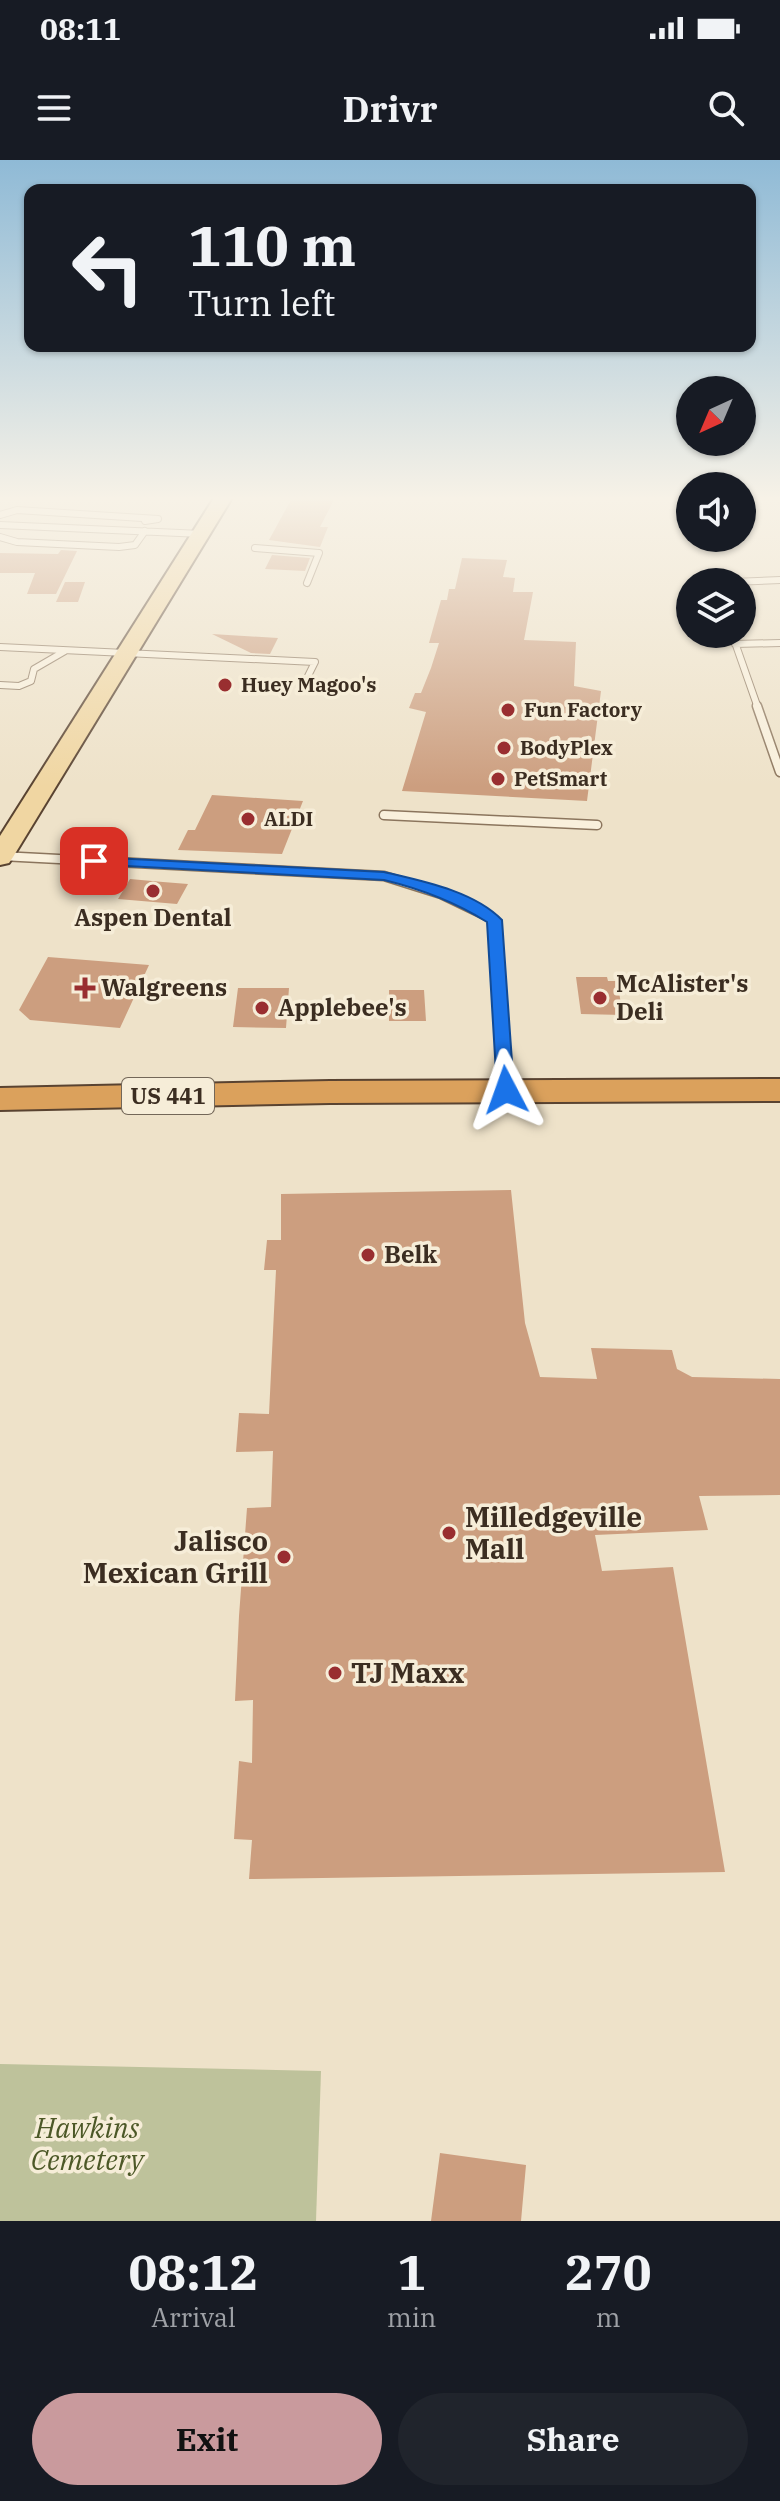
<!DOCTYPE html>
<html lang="en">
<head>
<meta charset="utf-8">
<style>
  :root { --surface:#171b24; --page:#20242c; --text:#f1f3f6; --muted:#9ea1a6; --accent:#c99a9d }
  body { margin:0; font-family:"IBM Plex Serif",serif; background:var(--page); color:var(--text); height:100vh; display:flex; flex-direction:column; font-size:30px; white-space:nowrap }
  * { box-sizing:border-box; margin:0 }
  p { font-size:26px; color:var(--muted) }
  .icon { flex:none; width:44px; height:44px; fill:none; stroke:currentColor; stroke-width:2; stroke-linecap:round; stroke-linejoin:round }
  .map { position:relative; height:2061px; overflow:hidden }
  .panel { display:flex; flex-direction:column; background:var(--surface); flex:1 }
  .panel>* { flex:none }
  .banner { position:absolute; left:24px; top:24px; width:732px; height:168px; border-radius:16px; box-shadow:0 2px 6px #0004; background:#171b24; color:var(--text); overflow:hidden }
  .needle { width:52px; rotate:224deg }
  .buttons { position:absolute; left:676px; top:216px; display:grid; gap:16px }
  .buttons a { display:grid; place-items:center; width:80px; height:80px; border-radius:50%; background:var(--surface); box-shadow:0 2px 6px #0004; font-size:40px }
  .pin { position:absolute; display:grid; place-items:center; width:68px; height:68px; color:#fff; margin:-34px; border-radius:16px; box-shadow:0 4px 12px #0006 }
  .me { position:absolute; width:88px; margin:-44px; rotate:356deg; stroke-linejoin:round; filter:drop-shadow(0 0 6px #0008) }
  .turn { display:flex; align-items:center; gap:28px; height:168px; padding:0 32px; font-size:36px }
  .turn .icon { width:104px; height:104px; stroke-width:2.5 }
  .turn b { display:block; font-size:56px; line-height:68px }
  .eta { display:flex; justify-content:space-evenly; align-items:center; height:136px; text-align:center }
  .eta b { font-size:48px; font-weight:700; line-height:56px }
  .button { display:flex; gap:16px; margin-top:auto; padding:16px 32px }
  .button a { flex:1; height:92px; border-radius:48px; background:var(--accent); color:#111; font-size:32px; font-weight:700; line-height:92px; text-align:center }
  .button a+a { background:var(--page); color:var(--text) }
  .status { display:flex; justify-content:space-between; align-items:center; height:56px; padding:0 40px; background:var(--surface); direction:ltr }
  .status svg { height:22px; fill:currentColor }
  header { display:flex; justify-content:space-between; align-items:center; height:104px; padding:0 32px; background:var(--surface); font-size:36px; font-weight:700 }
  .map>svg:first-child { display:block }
  .cemetery { fill:#bec29b }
  .building { fill:#cc9e7f }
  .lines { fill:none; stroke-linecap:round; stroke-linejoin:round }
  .lane-far2-casing { stroke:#8b755d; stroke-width:8 }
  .lane-far1-casing { stroke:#8b755d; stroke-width:11 }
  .lane-casing { stroke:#8b755d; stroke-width:14 }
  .primary-casing { stroke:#594331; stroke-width:4 }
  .highway-casing { stroke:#594331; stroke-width:4 }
  .lane-far2 { stroke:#f9f0dc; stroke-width:6 }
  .lane-far1 { stroke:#f9f0dc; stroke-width:8 }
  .lane { stroke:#f9f0dc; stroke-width:10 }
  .primary { fill:#f0d6a2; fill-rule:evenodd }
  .highway { fill:#dba15c; fill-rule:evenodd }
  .route { fill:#1a73e8; stroke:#114b97; stroke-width:2 }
  .poi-dot { fill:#992e30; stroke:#f6edd8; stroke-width:3 }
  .labels { text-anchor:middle; stroke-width:7; stroke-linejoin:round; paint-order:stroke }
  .far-poi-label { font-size:20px; font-weight:bold; fill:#3b2d21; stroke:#f6edd8; text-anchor:start }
  .shield { fill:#f6edd8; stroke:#736758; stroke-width:2 }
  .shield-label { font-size:22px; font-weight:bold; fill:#3b2d21 }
  .poi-label { font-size:24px; font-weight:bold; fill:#3b2d21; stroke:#f6edd8; text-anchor:start }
  .near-poi-label { font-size:28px; font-weight:bold; fill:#3b2d21; stroke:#f6edd8; text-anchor:start }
  .near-park-label { font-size:28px; font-style:italic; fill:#4c5827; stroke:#f6edd8 }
</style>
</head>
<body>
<div class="status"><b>08:11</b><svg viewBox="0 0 49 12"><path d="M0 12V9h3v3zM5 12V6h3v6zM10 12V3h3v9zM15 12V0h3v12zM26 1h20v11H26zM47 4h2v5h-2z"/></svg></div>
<header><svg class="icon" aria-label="menu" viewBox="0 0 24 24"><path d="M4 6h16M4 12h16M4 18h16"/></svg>Drivr<svg class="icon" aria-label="search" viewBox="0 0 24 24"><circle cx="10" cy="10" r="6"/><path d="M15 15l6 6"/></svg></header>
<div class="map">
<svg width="780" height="2061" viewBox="0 0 780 2061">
  <rect width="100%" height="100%" fill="#eee2c9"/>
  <!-- cemetery -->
  <path class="cemetery" d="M0,1904L321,1911L316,2061H0Z"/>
  <!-- building -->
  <path class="building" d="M292,338H335L320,367H328L320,387L269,380Z
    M61,390L77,391L56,434H27L35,413H0V393L58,394Z
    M272,395L310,398L305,411L265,409Z
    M462,398L507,400L503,417L515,418L513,432H533L524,480L576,482L574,526L601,531L587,641L402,631L426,552L409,548L415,533H421L431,508L439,483H429L441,440H447L449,429H455Z
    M65,422H85L78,442H56Z
    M212,474L278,478L270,494L251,493Z
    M212,635L303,641L282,694L178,690L188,670H195Z
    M130,719L163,722L188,724L177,744L118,739Z
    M48,797L149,805L120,868L30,860L19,850Z
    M576,817H607L608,821H617L623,855L581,854Z
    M238,828H289L286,868L233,867Z
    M389,830H424L426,861H389Z
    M511,1030L525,1163L540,1217L597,1219L591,1188L672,1190L677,1209L692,1217L780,1219V1335L699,1336L708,1370L595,1375L602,1411L673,1407L725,1712L249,1719L252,1680L234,1679L239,1601L252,1603L253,1540L235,1541L239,1456L247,1348L271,1347L273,1291L236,1292L239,1253L269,1254L276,1110H264L267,1080H281V1034Z
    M440,1993L526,2005L521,2061H431Z"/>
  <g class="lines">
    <!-- lane-far2 casing -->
    <g class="lane-far2-casing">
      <path id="lane-far2" d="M0,355L17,350L158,359L145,361
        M0,365L202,374
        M0,377L17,382L119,387L135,385L145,371
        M255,388L319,393L307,423
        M732,422L780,420
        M732,474L758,548
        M735,484L780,483
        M0,487L315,502L306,520
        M0,525L19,526L31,521L34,509L65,491"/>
    </g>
    <!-- lane-far1 casing -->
    <g class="lane-far1-casing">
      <path id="lane-far1" d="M757,546L780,612
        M384,655L597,665
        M1,696L384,716L441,734L495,760L498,810"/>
    </g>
    <!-- lane casing -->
    <g class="lane-casing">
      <path id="lane" d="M498,808L506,930"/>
    </g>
    <!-- primary casing -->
    <g class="primary-casing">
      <path id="primary" d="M214,338H232L13,697L9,703L0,705V676Z"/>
    </g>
    <!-- highway casing -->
    <g class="highway-casing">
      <path id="highway" d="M780,919V941L330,943L0,950V928L330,921Z"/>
    </g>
    <!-- lane-far2 -->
    <use href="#lane-far2" class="lane-far2"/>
    <!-- lane-far1 -->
    <use href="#lane-far1" class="lane-far1"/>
    <!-- lane -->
    <use href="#lane" class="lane"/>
    <!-- primary -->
    <use href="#primary" class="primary"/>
    <!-- highway -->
    <use href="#highway" class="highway"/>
  </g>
  <!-- sky -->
  <linearGradient id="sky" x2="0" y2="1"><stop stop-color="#8fbad6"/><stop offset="0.54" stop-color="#f7f2e7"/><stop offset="1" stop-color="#f7f2e7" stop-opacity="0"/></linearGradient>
  <rect width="780" height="627" fill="url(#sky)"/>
  <!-- route -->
  <path class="route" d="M94,697L384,712C422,721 474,731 502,760L514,930L506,935L497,930L487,762C455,742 421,729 384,720L89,704L87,701Z"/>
  <!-- markers -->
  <g class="poi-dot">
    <circle cx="225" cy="525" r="8"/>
    <circle cx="508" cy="550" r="8"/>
    <circle cx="504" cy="588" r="8"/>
    <circle cx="498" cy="619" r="8"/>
    <circle cx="248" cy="659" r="8"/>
    <circle cx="153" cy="731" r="8"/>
    <path d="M81 816h8v8h8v8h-8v8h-8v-8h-8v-8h8z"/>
    <circle cx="600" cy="838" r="8"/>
    <circle cx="262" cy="848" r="8"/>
    <circle cx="368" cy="1095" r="8"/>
    <circle cx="449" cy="1373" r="8"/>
    <circle cx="284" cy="1397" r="8"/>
    <circle cx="335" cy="1513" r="8"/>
  </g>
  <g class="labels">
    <!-- far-poi labels -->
    <g class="far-poi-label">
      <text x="241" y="532">Huey Magoo's</text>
      <text x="524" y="557">Fun Factory</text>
      <text x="520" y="595">BodyPlex</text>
      <text x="514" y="626">PetSmart</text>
      <text x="264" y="666">ALDI</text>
    </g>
    <!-- shield labels -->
    <rect class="shield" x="122" y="918" width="92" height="36" rx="6"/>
    <g class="shield-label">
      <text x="168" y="944">US 441</text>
    </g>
    <!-- poi labels -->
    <g class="poi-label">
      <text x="153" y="766" text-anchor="middle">Aspen Dental</text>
      <text x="616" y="832">McAlister's<tspan x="616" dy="28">Deli</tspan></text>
      <text x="101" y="836">Walgreens</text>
      <text x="278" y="856">Applebee's</text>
      <text x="384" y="1103">Belk</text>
    </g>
    <!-- near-poi labels -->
    <g class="near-poi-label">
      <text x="465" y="1367">Milledgeville<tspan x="465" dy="32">Mall</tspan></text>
      <text x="268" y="1391" text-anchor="end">Jalisco<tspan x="268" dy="32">Mexican Grill</tspan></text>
      <text x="351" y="1523">TJ Maxx</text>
    </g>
    <!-- near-park labels -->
    <g class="near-park-label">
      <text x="87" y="1978">Hawkins<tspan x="87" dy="32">Cemetery</tspan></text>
    </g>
  </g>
</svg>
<div class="buttons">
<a><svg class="needle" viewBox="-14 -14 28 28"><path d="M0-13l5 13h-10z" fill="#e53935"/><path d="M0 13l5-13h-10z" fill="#9ea1a6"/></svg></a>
<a><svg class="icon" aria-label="sound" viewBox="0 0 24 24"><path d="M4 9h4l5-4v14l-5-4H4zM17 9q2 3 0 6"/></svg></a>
<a><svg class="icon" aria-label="layers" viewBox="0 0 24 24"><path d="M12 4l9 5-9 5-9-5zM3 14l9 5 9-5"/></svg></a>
</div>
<div class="pin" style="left:94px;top:701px;background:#d93025"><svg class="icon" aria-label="arrive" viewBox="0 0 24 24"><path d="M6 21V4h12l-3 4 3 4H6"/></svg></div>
<svg class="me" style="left:506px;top:930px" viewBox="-20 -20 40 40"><path d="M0-17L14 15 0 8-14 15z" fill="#1a73e8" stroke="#fff" stroke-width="4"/></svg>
<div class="banner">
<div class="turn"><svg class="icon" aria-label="left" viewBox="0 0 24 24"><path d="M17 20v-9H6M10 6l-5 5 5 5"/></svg><div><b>110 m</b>Turn left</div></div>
</div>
</div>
<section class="panel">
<div class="eta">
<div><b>08:12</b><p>Arrival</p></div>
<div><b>1</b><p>min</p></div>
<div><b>270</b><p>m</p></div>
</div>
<div class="button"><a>Exit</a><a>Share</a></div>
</section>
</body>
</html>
